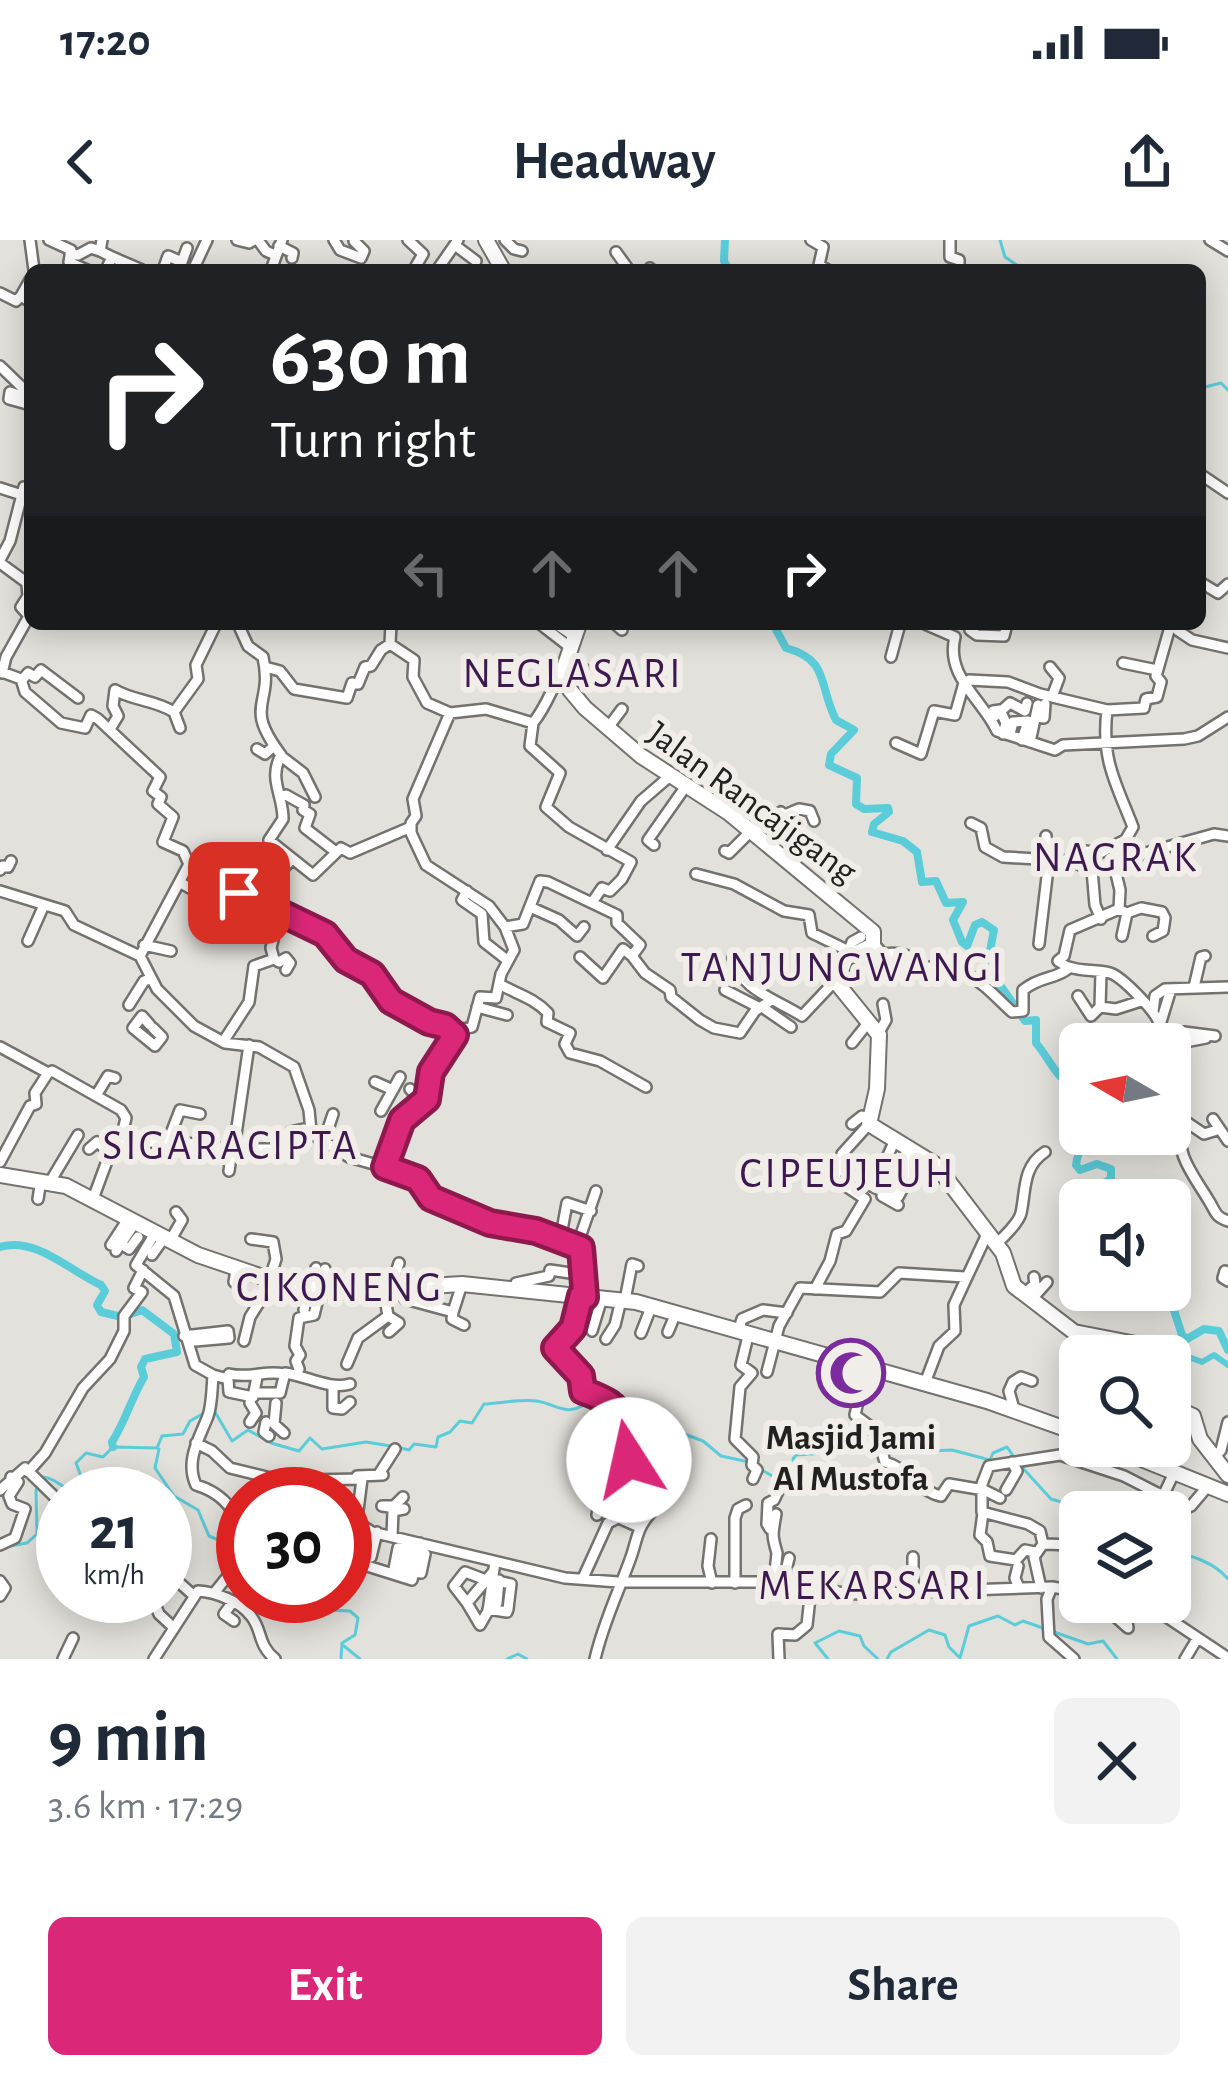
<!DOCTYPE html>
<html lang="en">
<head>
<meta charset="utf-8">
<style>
  :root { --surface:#fff; --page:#f2f2f3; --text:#1f2937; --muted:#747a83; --accent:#db2777 }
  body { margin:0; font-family:"Alegreya Sans",sans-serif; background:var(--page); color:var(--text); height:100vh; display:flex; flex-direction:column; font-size:45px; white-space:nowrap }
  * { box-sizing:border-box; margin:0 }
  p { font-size:39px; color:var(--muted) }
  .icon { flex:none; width:66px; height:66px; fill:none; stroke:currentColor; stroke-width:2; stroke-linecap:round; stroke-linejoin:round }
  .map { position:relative; height:1419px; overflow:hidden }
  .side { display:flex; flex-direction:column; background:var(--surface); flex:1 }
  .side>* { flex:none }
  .top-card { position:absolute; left:24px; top:24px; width:1182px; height:366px; border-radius:18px; box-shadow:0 6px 30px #0003; background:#202124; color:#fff; overflow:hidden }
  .needle { width:78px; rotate:279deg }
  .fabs { position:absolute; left:1059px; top:783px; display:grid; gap:24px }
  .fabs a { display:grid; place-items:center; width:132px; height:132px; border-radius:18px; background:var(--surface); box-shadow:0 6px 30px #0003; font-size:60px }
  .speed { position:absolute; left:36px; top:1227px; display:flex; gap:24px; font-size:60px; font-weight:700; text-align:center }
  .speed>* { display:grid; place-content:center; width:156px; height:156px; border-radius:50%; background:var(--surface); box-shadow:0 6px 30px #0003; line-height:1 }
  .speed small { font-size:30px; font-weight:400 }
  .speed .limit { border:18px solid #d22; background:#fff; color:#111 }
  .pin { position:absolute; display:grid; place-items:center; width:102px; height:102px; color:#fff; margin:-51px; border-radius:24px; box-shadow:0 6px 18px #0006 }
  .me { position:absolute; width:132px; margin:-66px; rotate:350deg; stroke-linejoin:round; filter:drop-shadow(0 0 9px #0008) }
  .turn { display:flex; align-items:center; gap:42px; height:252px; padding:0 48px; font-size:54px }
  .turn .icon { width:156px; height:156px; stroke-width:2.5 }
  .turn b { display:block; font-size:84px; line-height:102px }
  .lanes { display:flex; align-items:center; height:114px; padding:0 48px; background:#0003; justify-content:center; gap:60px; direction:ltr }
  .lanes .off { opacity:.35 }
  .round { display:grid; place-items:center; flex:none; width:126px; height:126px; border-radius:18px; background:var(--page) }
  .overview { display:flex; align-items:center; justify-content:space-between; height:204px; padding:0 48px }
  h1 { font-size:72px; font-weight:600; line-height:90px }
  .cta { display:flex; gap:24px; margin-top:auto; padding:24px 48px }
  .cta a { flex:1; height:138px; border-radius:18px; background:var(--accent); color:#fff; font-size:48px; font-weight:600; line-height:138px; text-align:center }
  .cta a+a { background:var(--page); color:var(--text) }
  .status { display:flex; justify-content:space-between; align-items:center; height:84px; padding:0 60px; background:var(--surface); direction:ltr }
  .status svg { height:33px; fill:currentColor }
  header { display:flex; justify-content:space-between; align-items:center; height:156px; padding:0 48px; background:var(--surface); font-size:54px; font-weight:600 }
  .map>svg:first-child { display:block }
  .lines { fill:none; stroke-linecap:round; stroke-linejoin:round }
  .stream { stroke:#5bcdd9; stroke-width:3 }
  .canal { stroke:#5bcdd9; stroke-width:6 }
  .river { stroke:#5bcdd9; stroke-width:8 }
  .minor-casing { stroke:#74726e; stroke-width:14 }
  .major-casing { stroke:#74726e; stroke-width:18 }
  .minor { stroke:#fff; stroke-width:9 }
  .major { stroke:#fff; stroke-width:14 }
  .route-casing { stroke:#8e194d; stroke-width:30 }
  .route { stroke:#db2777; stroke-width:21 }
  .labels { text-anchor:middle; stroke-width:12; stroke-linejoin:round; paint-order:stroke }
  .street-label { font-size:36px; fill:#22211f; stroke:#f1eee9 }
  .poi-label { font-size:36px; font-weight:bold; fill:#22211f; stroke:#f1eee9 }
  .quarter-label { font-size:42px; letter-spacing:3px; fill:#3e1950; stroke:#f1eee9 }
</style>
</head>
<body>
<div class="status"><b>17:20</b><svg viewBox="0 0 49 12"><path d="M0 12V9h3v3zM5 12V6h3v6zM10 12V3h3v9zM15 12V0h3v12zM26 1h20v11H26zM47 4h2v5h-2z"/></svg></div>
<header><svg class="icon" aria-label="back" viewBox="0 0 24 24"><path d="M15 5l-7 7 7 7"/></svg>Headway<svg class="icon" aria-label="share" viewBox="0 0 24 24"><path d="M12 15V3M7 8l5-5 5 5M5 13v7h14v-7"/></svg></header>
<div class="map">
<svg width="1228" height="1419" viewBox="0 0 1228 1419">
  <rect width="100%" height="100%" fill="#e3e1dc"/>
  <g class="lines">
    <!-- stream -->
    <path class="stream" d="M1000,0L1005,17L1024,30
      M1200,144L1205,147L1221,143L1228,150
      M215,1172L232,1201L248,1190L271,1203L299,1211L310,1198L322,1209L366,1202L391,1206
      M628,1177L643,1173L660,1185L703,1201L721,1216L749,1222
      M401,1208L409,1210L414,1204L436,1207L438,1197L450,1192L460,1181L472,1183L484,1164C501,1163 520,1159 537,1161C556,1164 566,1177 585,1164L608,1168
      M159,1209L155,1228L174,1256L198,1270L209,1296L238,1308
      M1020,1225L1051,1259L1096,1272
      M762,1230L779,1240
      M788,1241L794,1242L796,1234L793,1219L796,1215L824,1213L826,1192L830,1191C858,1198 881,1190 903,1198V1210L908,1212L952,1210L990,1220L993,1213L1007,1207L1014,1217
      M5,1307L27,1303L37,1294L36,1250L43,1237C60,1239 64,1253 82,1252L85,1247L76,1223L86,1213L103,1217L113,1207L157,1208L162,1196L183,1194L190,1181L206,1172
      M1170,1312C1190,1314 1215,1323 1228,1339
      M318,1356L325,1370L350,1371L358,1378L355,1395L342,1403L341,1419
      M344,1406L360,1419
      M507,1419L518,1414L527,1419
      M828,1419L815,1403L839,1391L860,1396L864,1406L878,1419
      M887,1419L891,1412L929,1390L945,1395L949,1407L960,1418L969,1386L998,1376L1015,1385L1023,1381L1088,1404L1103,1401L1117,1419"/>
    <!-- canal -->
    <path class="canal" d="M1146,1101L1202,1122L1214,1115L1228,1125"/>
    <!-- river -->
    <path class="river" d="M725,0L724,21L729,30
      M773,384L786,408C830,420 818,445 836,480L854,490L831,514L829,525L857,538L856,564L864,569L888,568L889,572L874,584L872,592L903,601L917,612L922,642L936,641L946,663L963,662L953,680L962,702L967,706L975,685L982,682L994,690L987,726L1025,781L1036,780V803C1052,822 1055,839 1080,850
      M1080,863L1067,873V879L1072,886H1080
      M1098,960L1102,944L1111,939V929L1097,924L1080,930L1076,925C1080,898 1088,908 1103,894
      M0,1007C35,996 70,1031 101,1045L105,1051L97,1065L101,1072L122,1077L142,1070L174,1094L177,1112L145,1119L141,1127L144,1137C131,1159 126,1180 112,1202L113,1207
      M1155,1050L1172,1064L1182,1095L1187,1099L1204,1089L1219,1091L1228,1110"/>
    <!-- minor casing -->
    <g class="minor-casing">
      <path id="minor" d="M30,0L34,30
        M49,0L71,10L69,22L87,30
        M102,0L100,11L112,17L106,30
        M237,0L249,3L254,0
        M258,0L266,11L275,15
        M334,0L340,10L361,18L364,11L354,1
        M408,0L423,14L416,26L420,30
        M505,0L514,9L522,11
        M811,0L823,7L819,25L828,30
        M950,0V17L959,20V30
        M1210,0L1228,11
        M279,6L293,13L292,18
        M456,6L476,21
        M616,12L629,30
        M70,14L78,15L91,8L100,11
        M112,17L142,30
        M163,30L168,16L182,22L187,8
        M193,30L207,0
        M271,30L282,0
        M437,30L458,0
        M649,30L650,28
        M0,53L16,61L21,56L30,62
        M21,56L30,40
        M0,126L30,155
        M10,152L28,158L27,164L9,159Z
        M1200,234L1228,253
        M0,248L22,255
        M0,320L10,301L24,247H30
        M0,323L30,345
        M1200,342L1218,353L1228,344
        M238,384L248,406L263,417C274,467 242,463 281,515C268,539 283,554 283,579L269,600L313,635L341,608L350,613L411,587
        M391,384L390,404L414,420L413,437L427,463L450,473L486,469L533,483C547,466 552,447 564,428
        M540,384L571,408
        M556,384L575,397
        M615,384L622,390
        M925,384L955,397C945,436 982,459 997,491L1055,510L1063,505L1184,499L1198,496L1228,477
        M972,384L970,390L977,395L1004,396L1007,384
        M1177,384V390L1192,400L1228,408
        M891,417L900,384
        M1123,423L1157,430
        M265,427L280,431L294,449L347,458L352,443L358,444L365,427L371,426L381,410L390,404
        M1050,427L1059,438L1052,457
        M2,432L21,439L25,452L61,483L85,488L91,475L98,479L160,537L153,551L161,557L158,564L173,577L163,602L183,611L189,624L140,716
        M2,433L6,417L29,376L21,367L28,356L27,345
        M22,440L28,433L35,437L41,430L78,458
        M568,445L584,429
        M1107,470L1144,468L1146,459L1157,457L1161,442L1156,436L1170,387L1176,388
        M1001,471L1010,463L1025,471L1027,463
        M174,472L180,488
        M995,476L993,471L1000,470L1006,483L1003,494
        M1036,477L1044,478L1045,464
        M533,483L530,506L560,533L546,567L569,587L631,622L622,639L610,651L602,648L593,661
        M110,489L118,476L113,466L115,450C134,461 155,460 174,472L198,439L196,425L216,384
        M607,489L622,469
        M1003,491L1010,494L1013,482L1028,481L1022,500
        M1030,502L1038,465
        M257,509L265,514L274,506
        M281,516L303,533L315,557
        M280,557L286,555L304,565L303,570L310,574L305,588L336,612
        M971,583L981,588L985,607L1003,617L1071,621L1092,630L1095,665L1101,679
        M752,592L781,572L785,575L799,569L810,571L814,581
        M654,605L648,600L686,546
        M607,610L641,561L670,536
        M725,611L729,613L751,591
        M1071,621L1078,610L1100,613L1127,599
        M1113,622L1214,594L1228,596
        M0,630L3,626L8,627L11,621
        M696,634L734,644L784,671L809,675L812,693L853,713
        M181,643L223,667L239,653L274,639L291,620
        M252,648L270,662L268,665L280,671
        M0,651L65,671L74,685L140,716L157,749L194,786L225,803L259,807L294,827L309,870L311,891
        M467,651L462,660L482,674L484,702L507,720
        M530,667L559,680L577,696L584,687
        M1118,669L1127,673L1141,668L1162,672L1165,678L1163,691L1153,696
        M505,687L523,684L540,641L548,642L617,675V683L640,705L632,716L645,733L670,750L671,757L700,780L714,788L740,793L755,771L770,761
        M1122,696L1127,673
        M28,701L44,665
        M874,704L883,714C899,712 912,714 923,727C972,728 979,741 1012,772L1023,771V750C1042,735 1055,740 1069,728L1058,721L1064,716L1070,690L1119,669L1120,650L1113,621L1133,587C1116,543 1101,520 1107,470L1040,454L1008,442L969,440L964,443L955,475L934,471L921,514L896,503
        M1039,704L1049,620L1046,596
        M144,705L171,711
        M849,711L852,702L861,697
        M580,717L603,738L623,709L632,716
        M733,718C740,750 776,759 802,776L835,741
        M274,719L279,722L286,718L290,723L286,730
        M1069,727C1083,732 1096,729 1110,733C1121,736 1157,772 1159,784C1161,790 1159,797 1160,804
        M499,744C517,754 534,758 548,773L547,782L570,793L565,804L570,813L600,821L646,847
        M1194,747L1201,717L1205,716
        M725,750L760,768
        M1078,756L1091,776L1100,767L1116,769L1141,761
        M129,765L144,741L150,739
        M477,767L507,775
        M762,767L791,787
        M1100,767L1101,732
        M1153,772L1155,756L1165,749L1228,747
        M150,785L142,776L133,788L155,806L162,797L153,788
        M1160,785L1171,749
        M878,794L886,780L883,764
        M1118,801L1131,804
        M223,802L249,762L254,726L274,719L271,708L280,671L325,694L348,721L372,734L391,761L429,782L445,786L455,795
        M852,803L868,783
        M1183,803L1184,792L1215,796
        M1170,805L1206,798
        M0,807L48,833L52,831L121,870L126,878L121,898L126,905
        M375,842L393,850
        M410,849L423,863
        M97,854L108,836L115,838
        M381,871L400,837
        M1170,873L1182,879C1173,913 1193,934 1209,961C1216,972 1215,977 1228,981
        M1182,879L1204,894L1217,890
        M1213,879L1228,901
        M852,884L862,876L869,880
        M168,901L180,870L200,874
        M324,901L333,874
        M234,908L249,805
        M89,909L97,902L112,914
        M0,922L30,866L36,864L35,853L48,833
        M884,924L895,900
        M385,927L402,880L427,859C436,823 437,822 457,790L472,787L480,757L496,758L501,734L514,710L505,687L489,666L426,625L411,593V583L416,576L413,559L450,473
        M838,928L866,942
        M229,931L232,909
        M50,942L78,895
        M886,950L893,953L915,913
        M860,953L865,943L884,952
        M893,953L898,957L913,930
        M38,959L41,940
        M93,959L107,921L120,906L166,900L227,909H280L290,892L304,889L349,917L412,935L431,958L491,983L536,991L577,1006
        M898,965L882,956L908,910
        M155,993L136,1025L174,1056L195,1125L213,1135C212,1148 212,1165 208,1176C199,1199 185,1221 196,1245C226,1254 241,1276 243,1307
        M251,999L273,1002L276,1019L269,1041
        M170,1001L182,980L176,972
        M560,1001L567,963L591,971
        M997,1003C1004,997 1019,982 1021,973C1026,951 1022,927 1045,912
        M121,1004L129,1009L138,997
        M111,1005L128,979
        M116,1011L135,983
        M152,1015L164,998
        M1225,1031L1223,1038L1228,1041
        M234,1042L236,1030
        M815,1049L830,1021L837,994L846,991L865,959L835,939L842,914L869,884
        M313,1051L316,1028
        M514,1051L516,1043L549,1036L550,1030L584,1035
        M1024,1054L1035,1044L1034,1037
        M581,1056L572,1090L555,1108L580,1133L583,1151C608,1159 613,1164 628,1184L623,1195L634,1208L629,1231L635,1243L634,1257L650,1274C637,1288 637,1300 631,1317C619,1351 603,1383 595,1419
        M585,1057L583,1012L577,1006L596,951
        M405,1059L453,1072L462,1044
        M625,1060L632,1024L638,1026
        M1031,1060L1047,1042
        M304,1070L308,1050
        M453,1072L452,1079L464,1085
        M592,1091L602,1058
        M389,1092L399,1083L388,1076L386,1064L399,1023
        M668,1092L676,1073
        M738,1092L742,1079L763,1070L787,1073
        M641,1093L652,1065
        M184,1096L228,1091L229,1098L195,1101L191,1095
        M748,1096L741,1125L752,1133L740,1147L735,1199L753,1217L752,1225L757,1230L753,1239
        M606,1099L615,1085L621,1060
        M244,1101L250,1077L272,1042
        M1113,1110L1130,1111L1136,1104
        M347,1124L358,1098L388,1076
        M299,1129L296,1121L300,1115L295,1106L299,1078L314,1075L325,1029
        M767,1132L779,1086L800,1048L880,1052L899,1033L965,1037
        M213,1135L228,1139L229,1152L253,1157L257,1137
        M228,1139L229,1134C249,1139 265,1130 284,1134
        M925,1143L939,1106L955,1091L954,1065L988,992
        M333,1147V1168L342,1169L350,1162
        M254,1153H280L285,1133C307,1136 330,1150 350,1144
        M276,1163L274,1184L284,1193
        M1014,1169L1009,1151L1013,1142L1021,1137L1032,1141
        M250,1182L256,1173L250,1163L251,1156
        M266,1182L264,1192L269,1196
        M196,1203L212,1211L230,1228L312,1248L323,1254
        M876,1203L875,1190L855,1175L858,1161L868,1156L867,1143L877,1130
        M883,1215L885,1222C908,1228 920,1252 941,1256L949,1244L984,1250L1000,1258
        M1215,1217L1221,1210L1228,1182
        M28,1232L45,1213L83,1148L110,1119L124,1091V1076L142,1052L134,1048L143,1030
        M379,1234L395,1209
        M357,1236L383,1235
        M635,1240L612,1253V1275L639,1287
        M296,1245L307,1240L362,1239L357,1278
        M0,1250L25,1228L63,1265
        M1006,1250L1017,1231L1012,1222
        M1142,1272L1158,1253
        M983,1273L980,1295L987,1302L990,1316L1016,1320L1025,1310L1035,1312
        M345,1274L372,1292L565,1338L618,1342H775L850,1354L1052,1347L1080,1352
        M597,1275L600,1258L612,1253
        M1170,1276L1191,1266L1208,1246
        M770,1289L767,1284L768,1263L774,1260L783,1241
        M392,1296L393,1271L404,1269L382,1266H394L403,1257
        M711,1299L708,1326L712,1343
        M370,1300L362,1299L358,1315L371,1317L377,1292
        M1043,1304L1075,1305
        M0,1305L15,1298L25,1269L12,1264L9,1256L18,1242L11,1237
        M364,1325L412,1340L420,1303
        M1018,1326L1015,1338L1019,1348
        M165,1330L192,1354
        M493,1332L467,1363L480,1385L488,1371L495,1322
        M393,1334L398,1308L405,1309
        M399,1335L405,1309L412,1310
        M406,1336L412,1310L425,1314L421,1333L414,1332
        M583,1338L608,1283L614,1280L612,1275
        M0,1341L5,1348L0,1356
        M774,1342L777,1313C772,1296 772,1295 776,1274
        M735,1343V1278L738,1269L746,1265
        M783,1343L789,1318
        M1052,1347L1047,1359L1049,1397L1074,1419
        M1041,1348L1034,1317L1043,1304L1040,1291L1028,1284L982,1272V1244L989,1226L1060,1215L1124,1236L1163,1256L1174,1233
        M913,1351V1317
        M215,1352L243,1317
        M152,1356L159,1374L173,1387
        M1112,1362L1159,1372L1228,1418
        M232,1363L224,1374L234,1381
        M467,1363L454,1346L465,1332L486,1340
        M497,1363L499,1340
        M488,1369L507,1372L508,1369L511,1344L493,1340
        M1110,1372L1128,1388L1124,1364
        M63,1419L73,1398
        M154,1419L198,1351C215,1352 240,1361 251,1376C263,1391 257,1404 275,1419
        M779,1419L778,1394L795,1395L807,1385L811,1348
        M1185,1419L1197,1399"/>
    </g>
    <!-- major casing -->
    <g class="major-casing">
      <path id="major" d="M486,0L503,30
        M579,384L564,428L570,450L585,468L641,516L729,573L873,692V705L846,718L836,742L879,795L877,849L869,884L936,925L1003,1013L1014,1046L1074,1092L1141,1105L1150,1116
        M0,935L66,946L198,1015L292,1047L332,1052L462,1044L636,1062L987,1161L1080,1194
        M1170,1166L1193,1176L1200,1199L1228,1235
        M1109,1206L1228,1254"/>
    </g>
    <!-- minor -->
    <use href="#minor" class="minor"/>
    <!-- major -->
    <use href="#major" class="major"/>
  </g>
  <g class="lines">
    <!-- route casing -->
    <g class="route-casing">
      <path id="route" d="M239,653L252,648L269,662L271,668L325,694L346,720L372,734L391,761L429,782L445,786L455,795L431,832L427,859L402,880L385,927L418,939L431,958L490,983L536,991L581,1008L585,1057L581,1056L573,1088L555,1108L581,1136L583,1151C608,1160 613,1163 628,1184L623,1196L634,1208L629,1220"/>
    </g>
    <!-- route -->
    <use href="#route" class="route"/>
  </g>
  <!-- icons -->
  <defs>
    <g id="mosque-ring" transform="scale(3.45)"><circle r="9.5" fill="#f1eee9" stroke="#7a2b9c" stroke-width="1.5"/><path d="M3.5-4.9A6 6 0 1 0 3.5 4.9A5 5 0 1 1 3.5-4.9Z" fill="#7a2b9c"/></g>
  </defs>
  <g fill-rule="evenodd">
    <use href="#mosque-ring" x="851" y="1133"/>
  </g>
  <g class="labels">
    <!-- street labels -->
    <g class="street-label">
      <text transform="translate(753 561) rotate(36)" y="13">Jalan Rancajigang</text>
    </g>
    <!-- poi labels -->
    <g class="poi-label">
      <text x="851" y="1209">Masjid Jami<tspan x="851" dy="41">Al Mustofa</tspan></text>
    </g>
    <!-- quarter labels -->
    <g class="quarter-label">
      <text x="573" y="447">NEGLASARI</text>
      <text x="1116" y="631">NAGRAK</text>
      <text x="843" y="741">TANJUNGWANGI</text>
      <text x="231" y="919">SIGARACIPTA</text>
      <text x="848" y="947">CIPEUJEUH</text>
      <text x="340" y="1061">CIKONENG</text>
      <text x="873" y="1359">MEKARSARI</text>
    </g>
  </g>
</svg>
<div class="fabs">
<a><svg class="needle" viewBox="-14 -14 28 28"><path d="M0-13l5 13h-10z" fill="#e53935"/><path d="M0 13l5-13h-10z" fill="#747a83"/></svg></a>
<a><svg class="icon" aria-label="sound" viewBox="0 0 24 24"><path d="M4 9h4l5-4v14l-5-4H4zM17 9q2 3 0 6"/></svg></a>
<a><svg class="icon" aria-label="search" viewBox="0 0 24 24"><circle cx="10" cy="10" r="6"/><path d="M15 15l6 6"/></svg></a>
<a><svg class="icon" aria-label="layers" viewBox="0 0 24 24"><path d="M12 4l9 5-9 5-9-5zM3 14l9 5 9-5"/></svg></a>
</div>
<div class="speed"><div>21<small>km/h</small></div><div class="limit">30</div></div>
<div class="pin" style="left:239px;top:653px;background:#d93025"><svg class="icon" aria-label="arrive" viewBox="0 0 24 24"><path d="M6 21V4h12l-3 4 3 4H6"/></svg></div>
<svg class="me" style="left:629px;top:1220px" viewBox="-20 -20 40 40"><circle r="19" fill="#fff"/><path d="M0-13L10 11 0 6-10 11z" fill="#db2777"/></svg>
<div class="top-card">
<div class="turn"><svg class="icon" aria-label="right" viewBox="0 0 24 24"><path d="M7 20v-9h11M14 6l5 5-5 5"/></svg><div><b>630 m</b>Turn right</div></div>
<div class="lanes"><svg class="icon off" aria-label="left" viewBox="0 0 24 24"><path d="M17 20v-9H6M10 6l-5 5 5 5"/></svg><svg class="icon off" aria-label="ahead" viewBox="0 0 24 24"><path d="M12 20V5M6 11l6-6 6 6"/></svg><svg class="icon off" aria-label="ahead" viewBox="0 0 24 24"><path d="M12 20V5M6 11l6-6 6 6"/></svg><svg class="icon" aria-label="right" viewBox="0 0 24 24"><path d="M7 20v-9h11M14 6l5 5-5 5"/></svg></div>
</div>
</div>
<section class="side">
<div class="overview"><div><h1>9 min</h1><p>3.6 km · 17:29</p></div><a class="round"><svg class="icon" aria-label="close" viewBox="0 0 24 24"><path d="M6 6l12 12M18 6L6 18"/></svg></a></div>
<div class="cta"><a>Exit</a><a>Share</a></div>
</section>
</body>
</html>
